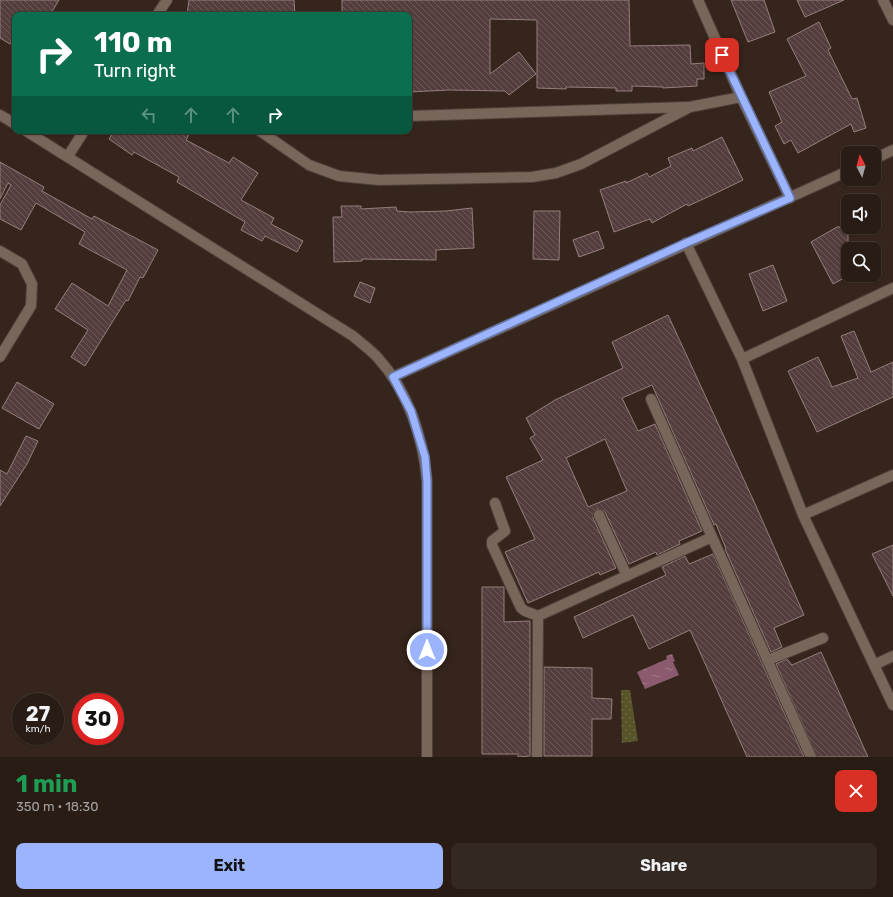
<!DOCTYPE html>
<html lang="en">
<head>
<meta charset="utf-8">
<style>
  :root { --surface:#281c15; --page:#342922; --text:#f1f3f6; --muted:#a5a1a0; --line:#443a34; --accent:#9cb4fd }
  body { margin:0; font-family:Rubik,sans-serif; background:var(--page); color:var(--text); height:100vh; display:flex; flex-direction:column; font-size:15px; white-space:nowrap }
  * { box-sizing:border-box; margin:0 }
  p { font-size:13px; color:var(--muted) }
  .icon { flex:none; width:22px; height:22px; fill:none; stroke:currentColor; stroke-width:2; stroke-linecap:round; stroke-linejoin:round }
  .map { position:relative; height:757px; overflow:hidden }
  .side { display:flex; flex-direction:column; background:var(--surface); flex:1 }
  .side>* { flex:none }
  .banner { position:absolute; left:12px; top:12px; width:400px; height:122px; border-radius:8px; box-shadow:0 1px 3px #0004,0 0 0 1px var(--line); background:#0b6e4f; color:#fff; overflow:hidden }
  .needle { width:26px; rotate:354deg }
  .fabs { position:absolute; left:841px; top:146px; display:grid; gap:8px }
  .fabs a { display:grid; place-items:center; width:40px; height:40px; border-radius:8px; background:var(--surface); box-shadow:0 1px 3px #0004,0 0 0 1px var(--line); font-size:20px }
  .speed { position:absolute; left:12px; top:693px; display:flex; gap:8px; font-size:20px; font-weight:700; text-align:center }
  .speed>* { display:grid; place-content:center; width:52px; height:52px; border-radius:50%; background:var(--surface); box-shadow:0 1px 3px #0004,0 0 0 1px var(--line); line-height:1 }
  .speed small { font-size:10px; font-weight:400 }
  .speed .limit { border:6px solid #d22; background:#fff; color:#111 }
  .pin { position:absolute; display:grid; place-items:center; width:34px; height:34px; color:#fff; margin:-17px; border-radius:8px; box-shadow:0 2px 6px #0006 }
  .me { position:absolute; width:44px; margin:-22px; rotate:0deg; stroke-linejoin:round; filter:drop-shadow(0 0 3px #0008) }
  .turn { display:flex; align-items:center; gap:14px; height:84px; padding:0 16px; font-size:18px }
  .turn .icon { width:52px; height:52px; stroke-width:2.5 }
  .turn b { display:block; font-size:28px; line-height:34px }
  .lanes { display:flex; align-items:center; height:38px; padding:0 16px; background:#0003; justify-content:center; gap:20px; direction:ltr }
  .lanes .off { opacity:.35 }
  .round { display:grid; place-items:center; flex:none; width:42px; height:42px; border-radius:8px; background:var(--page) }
  .head { display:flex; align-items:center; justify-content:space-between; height:68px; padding:0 16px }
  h1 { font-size:24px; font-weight:700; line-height:30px; color:#1e9e55 }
  .cta { display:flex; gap:8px; margin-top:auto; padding:8px 16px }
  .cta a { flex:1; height:46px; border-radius:8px; background:var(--accent); color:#111; font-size:16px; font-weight:700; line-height:46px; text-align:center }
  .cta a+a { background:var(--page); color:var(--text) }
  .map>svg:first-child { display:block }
  .park { fill:url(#park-dots) }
  .water { fill:url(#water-ripples) }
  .building { fill:url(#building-back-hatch); stroke:#957e7c; fill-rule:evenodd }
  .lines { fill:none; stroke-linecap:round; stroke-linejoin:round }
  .minor-casing { stroke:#4e4039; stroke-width:12 }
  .minor { stroke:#79665b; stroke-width:10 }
  .route-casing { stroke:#6575a4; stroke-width:10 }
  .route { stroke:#9cb4fd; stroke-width:7 }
</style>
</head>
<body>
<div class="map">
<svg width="893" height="757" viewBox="0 0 893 757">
  <defs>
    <pattern id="park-dots" width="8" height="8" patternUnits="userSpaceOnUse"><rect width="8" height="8" fill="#575429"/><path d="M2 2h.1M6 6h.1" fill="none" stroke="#6f6c47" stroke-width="1.8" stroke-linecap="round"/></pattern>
    <pattern id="water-ripples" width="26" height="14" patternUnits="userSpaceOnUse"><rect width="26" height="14" fill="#8c5a6f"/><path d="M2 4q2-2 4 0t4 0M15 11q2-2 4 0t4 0" fill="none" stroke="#a17889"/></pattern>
    <pattern id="building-back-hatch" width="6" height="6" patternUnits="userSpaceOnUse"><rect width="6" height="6" fill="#533e3d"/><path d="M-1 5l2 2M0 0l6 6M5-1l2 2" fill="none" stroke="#6b5958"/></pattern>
  </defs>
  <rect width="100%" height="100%" fill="#36251c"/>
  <!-- park -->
  <path class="park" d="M621,690H630L638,741L622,743Z"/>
  <!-- water -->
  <path class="water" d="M672,654L675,661L673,662L679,675L645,689L637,672L667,659L666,656Z"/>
  <!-- building -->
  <path class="building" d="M0,0H59L50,15H15V35L10,44L0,38Z
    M189,0H294L295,15H187Z
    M342,0H629L630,46L690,45L691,64L704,63V79H697V86L663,88V87L632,86V91H616V88L566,87V89L537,88V20L490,19V74L519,52L536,74L509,95L505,91L449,90L409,92V15H342Z
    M731,0H764L775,32L748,42Z
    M797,0H844L805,17Z
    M819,22L831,48L828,50L852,99L857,98L866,128L854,132L851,124L798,153L791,140L784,144L775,126L782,122L769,92L806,76L787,39Z
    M114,131H191L186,140L229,163L233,157L258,173L241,200L274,218L271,224L303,241L297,252L265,236L262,241L241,230L245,222L177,182L179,177L134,152L132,155L109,139Z
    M722,137L743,180L712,195L688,206L687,204L652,223L650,219L614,232L600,190L626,181V183L647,173L649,177L671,166L668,158L692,148L693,151Z
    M0,162L44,187L42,191L92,219L94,216L158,250L143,278L140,277L128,301L126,300L85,366L71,357L88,330L55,309L72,283L108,306L127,270L79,244L85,232L36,203L21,230L0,219V205L11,185L8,183L0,199Z
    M341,206H361V209L396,207L397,211L410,212L446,211L472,208L474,248L436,250V260L362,259V261L334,262L333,217H342Z
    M534,211H560L559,260L533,259Z
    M837,227H848V276L833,284L811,242Z
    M598,231L604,248L579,257L573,240Z
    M773,265L787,301L763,311L749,274Z
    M360,282L375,288L370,303L354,296Z
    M668,315L756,506L804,615L774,628L782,647L771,652L725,549H726L716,524L714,525L652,385L622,398L638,431L655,424L702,531L679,541L680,544L657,555L656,552L629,564L605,512L602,510L597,509L594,512L593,518L616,568L600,575L599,572L528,603L505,552L535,539L506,477L543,460L530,438L535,435L526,418L555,400L623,368L612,342ZM605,439L627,491L588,507L566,458Z
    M854,331L871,372L893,362V397L817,432L788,371L818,357L832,387L858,378L841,336Z
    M17,382L54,404L39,429L2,408Z
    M26,436L38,441L27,464L0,506V470L7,474Z
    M893,545V596L872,554Z
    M713,554L804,757H747L690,630L649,649L633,615L583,638L574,617L666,575L662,567L685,556L689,564Z
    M482,587H504V622L530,621V756L518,757V754H482Z
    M821,652L868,757H817L776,664L787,659L792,665Z
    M544,667L592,668V698L612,699L611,719H592V756H544Z"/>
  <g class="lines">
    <!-- minor casing -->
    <g class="minor-casing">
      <path id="minor" d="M698,0L741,97L790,198
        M883,0L893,20
        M157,15L167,0
        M0,115L15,124
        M409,116L687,107
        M26,131L353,336C361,343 371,350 378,358C408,391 423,437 427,481V757
        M260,131L309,165L339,176L379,180L532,177L556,173L581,164L690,107L741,97
        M68,156L84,131
        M874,159L893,150
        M686,243L742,359L803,515L893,705
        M0,251L22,264L32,284L31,306L0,357
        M742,359L893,288
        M393,377L848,171
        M651,399L712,537
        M495,503L505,531L492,541V545L521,608L525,611L538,616
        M599,515L627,576
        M803,515L893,475
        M768,660L823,638
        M874,665L893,656
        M537,757L538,616L712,537L811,757"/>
    </g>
    <!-- minor -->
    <use href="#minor" class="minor"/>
  </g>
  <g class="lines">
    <!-- route casing -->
    <g class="route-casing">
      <path id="route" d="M427,650V481L425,457L411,411L393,377L686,243L790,198L722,55"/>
    </g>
    <!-- route -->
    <use href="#route" class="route"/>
  </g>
</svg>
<div class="fabs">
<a><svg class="needle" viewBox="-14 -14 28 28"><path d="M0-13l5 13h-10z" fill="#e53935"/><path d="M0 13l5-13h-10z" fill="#a5a1a0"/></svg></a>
<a><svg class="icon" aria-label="sound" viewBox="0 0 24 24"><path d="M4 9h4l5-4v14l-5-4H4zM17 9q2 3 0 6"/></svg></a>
<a><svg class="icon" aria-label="search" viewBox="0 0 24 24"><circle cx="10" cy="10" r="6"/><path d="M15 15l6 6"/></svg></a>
</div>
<div class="speed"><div>27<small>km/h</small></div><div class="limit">30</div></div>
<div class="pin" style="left:722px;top:55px;background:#d93025"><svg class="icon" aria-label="arrive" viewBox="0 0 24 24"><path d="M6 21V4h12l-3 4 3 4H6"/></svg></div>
<svg class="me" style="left:427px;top:650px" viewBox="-20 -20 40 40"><circle r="17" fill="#9cb4fd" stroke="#fff" stroke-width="3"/><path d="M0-11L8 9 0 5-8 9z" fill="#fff"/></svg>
<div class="banner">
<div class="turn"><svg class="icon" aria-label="right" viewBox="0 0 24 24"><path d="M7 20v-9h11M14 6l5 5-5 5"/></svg><div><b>110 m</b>Turn right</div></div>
<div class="lanes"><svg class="icon off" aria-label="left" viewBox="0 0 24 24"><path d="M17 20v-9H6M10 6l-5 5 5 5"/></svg><svg class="icon off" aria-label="ahead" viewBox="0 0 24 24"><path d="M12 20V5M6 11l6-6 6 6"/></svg><svg class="icon off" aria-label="ahead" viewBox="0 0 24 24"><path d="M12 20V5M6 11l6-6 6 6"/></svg><svg class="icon" aria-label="right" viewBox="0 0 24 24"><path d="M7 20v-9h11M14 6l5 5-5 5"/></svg></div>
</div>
</div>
<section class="side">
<div class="head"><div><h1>1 min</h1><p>350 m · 18:30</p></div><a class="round" style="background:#d93025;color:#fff"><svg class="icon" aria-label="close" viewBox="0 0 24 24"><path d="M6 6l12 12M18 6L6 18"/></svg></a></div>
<div class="cta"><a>Exit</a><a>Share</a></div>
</section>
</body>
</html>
